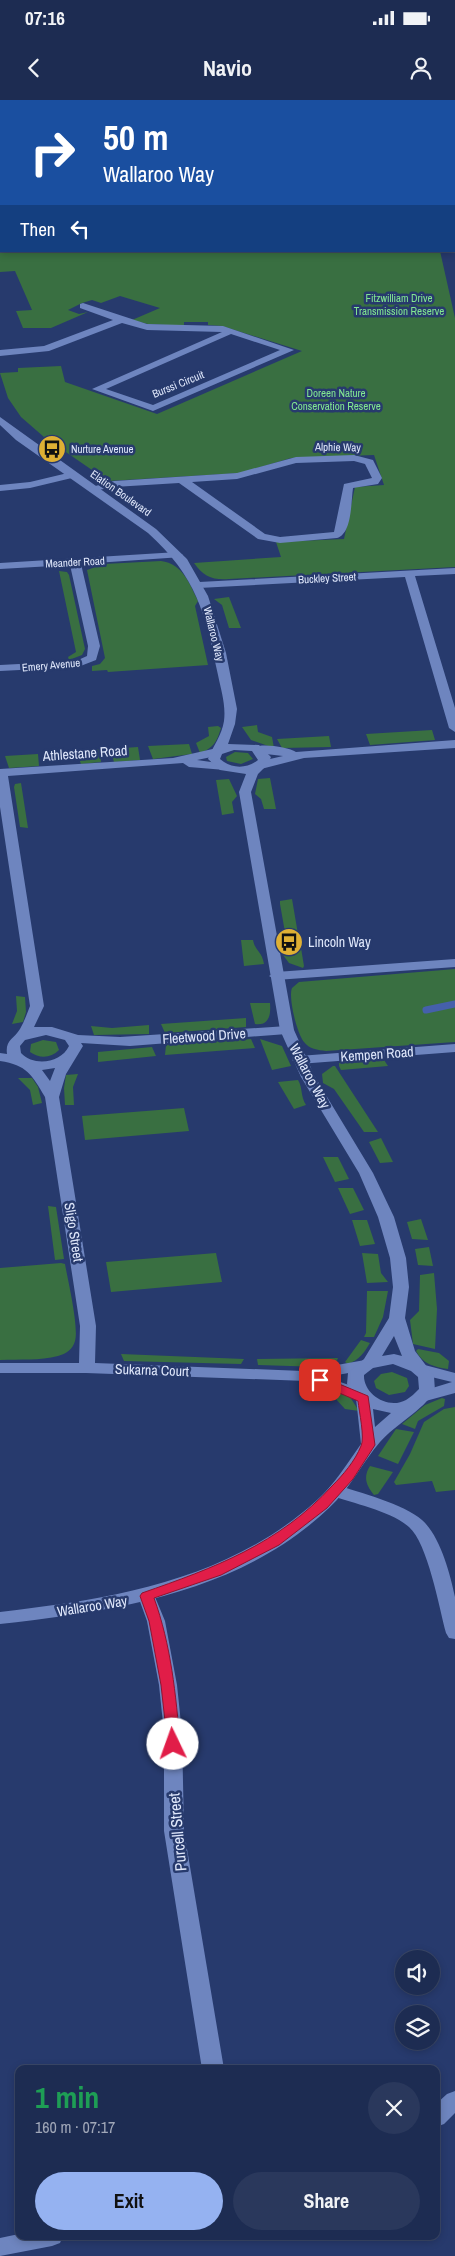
<!DOCTYPE html>
<html lang="en">
<head>
<meta charset="utf-8">
<style>
  :root { --surface:#1d2c52; --page:#2a385c; --text:#f1f3f6; --muted:#a0a7b8; --line:#3b4869; --accent:#95b2f1 }
  body { margin:0; font-family:"Archivo Narrow",sans-serif; background:var(--page); color:var(--text); height:100vh; display:flex; flex-direction:column; font-size:19px; white-space:nowrap }
  * { box-sizing:border-box; margin:0 }
  p { font-size:16px; color:var(--muted) }
  .icon { flex:none; width:28px; height:28px; fill:none; stroke:currentColor; stroke-width:2; stroke-linecap:round; stroke-linejoin:round }
  .map { position:relative; flex:1; overflow:hidden }
  .drawer { position:absolute; left:15px; top:1965px; width:425px; height:175px; display:flex; flex-direction:column; background:var(--surface); border-radius:10px; box-shadow:0 2px 8px #0003,0 0 0 1px var(--line) }
  .drawer>* { flex:none }
  .guide { position:absolute; left:0px; top:0px; width:455px; height:152px; box-shadow:0 2px 8px #0003,0 0 0 1px var(--line); background:#1a4fa0; color:#fff; overflow:hidden }
  .controls { position:absolute; left:395px; top:1850px; display:grid; gap:10px }
  .controls a { display:grid; place-items:center; width:45px; height:45px; border-radius:50%; background:var(--surface); box-shadow:0 2px 8px #0003,0 0 0 1px var(--line); font-size:25px }
  .pin { position:absolute; display:grid; place-items:center; width:42px; height:42px; color:#fff; margin:-21px; border-radius:10px; box-shadow:0 2px 8px #0006 }
  .me { position:absolute; width:55px; margin:-28px; rotate:357deg; stroke-linejoin:round; filter:drop-shadow(0 0 4px #0008) }
  .turn { display:flex; align-items:center; gap:18px; height:105px; padding:0 20px; font-size:22px }
  .turn .icon { width:65px; height:65px; stroke-width:2.5 }
  .turn b { display:block; font-size:35px; line-height:42px }
  .then { display:flex; align-items:center; height:48px; padding:0 20px; background:#0003; gap:10px; font-size:19px }
  .round { display:grid; place-items:center; flex:none; width:52px; height:52px; border-radius:26px; background:var(--page) }
  .overview { display:flex; align-items:center; justify-content:space-between; height:85px; padding:0 20px }
  h1 { font-size:30px; font-weight:700; line-height:38px; color:#1e9e55 }
  .button { display:flex; gap:10px; margin-top:auto; padding:10px 20px }
  .button a { flex:1; height:58px; border-radius:30px; background:var(--accent); color:#111; font-size:20px; font-weight:700; line-height:58px; text-align:center }
  .button a+a { background:var(--page); color:var(--text) }
  .status { display:flex; justify-content:space-between; align-items:center; height:35px; padding:0 25px; background:var(--surface); direction:ltr }
  .status svg { height:14px; fill:currentColor }
  header { display:flex; justify-content:space-between; align-items:center; height:65px; padding:0 20px; background:var(--surface); font-size:22px; font-weight:700 }
  .map>svg:first-child { display:block }
  .green { fill:#396f41 }
  .lines { fill:none; stroke-linecap:round; stroke-linejoin:round }
  .stream { stroke:#4560ab; stroke-width:7 }
  .minor { fill:#6e85bf; fill-rule:evenodd }
  .tertiary { fill:#6e85bf; fill-rule:evenodd }
  .route { fill:#e11d48; stroke:#92132f }
  .labels { text-anchor:middle; stroke-width:5; stroke-linejoin:round; paint-order:stroke }
  .far-park-label { font-size:11px; fill:#83e891; stroke:#273a6d }
  .far-street-label { font-size:11px; fill:#dfe7fb; stroke:#273a6d }
  .far-poi-label { font-size:11px; fill:#dfe7fb; stroke:#273a6d; text-anchor:start }
  .street-label { font-size:14px; fill:#dfe7fb; stroke:#273a6d }
  .poi-label { font-size:14px; fill:#dfe7fb; stroke:#273a6d; text-anchor:start }
  .near-street-label { font-size:16px; fill:#dfe7fb; stroke:#273a6d }
</style>
</head>
<body>
<div class="status"><b>07:16</b><svg viewBox="0 0 49 12"><path d="M0 12V9h3v3zM5 12V6h3v6zM10 12V3h3v9zM15 12V0h3v12zM26 1h20v11H26zM47 4h2v5h-2z"/></svg></div>
<header><svg class="icon" aria-label="back" viewBox="0 0 24 24"><path d="M15 5l-7 7 7 7"/></svg>Navio<svg class="icon" aria-label="person" viewBox="0 0 24 24"><circle cx="12" cy="8" r="4"/><path d="M4 21q1-7 8-7t8 7"/></svg></header>
<div class="map">
<svg width="455" height="2156" viewBox="0 0 455 2156">
  <rect width="100%" height="100%" fill="#273a6d"/>
  <!-- green -->
  <path class="green" d="M0,11L1,151H440L455,218V467L229,479C212,480 204,477 194,463L281,457L276,442L344,439L355,387L384,385L374,355L291,358L241,373L108,381L44,337L21,317L8,298L0,273L18,272V268L61,266L65,282L157,314L302,251L222,226L208,225V222H184V226L148,224L132,220L160,208L120,196L101,203L92,200L82,203L68,210L79,214L88,212L51,228H23L16,211L32,210L15,171L0,172Z
    M161,461C183,464 189,483 198,501L195,506L208,565L108,572L107,570L92,571V566L100,564L105,558L87,470L104,464Z
    M59,471L67,472L69,475L85,549L82,555L69,560L68,557L76,552Z
    M229,497L241,528H229L222,505L214,499Z
    M257,625L258,632L272,637L274,648L251,640L242,627Z
    M218,626L221,628C217,641 214,648 200,653L196,643L209,636L208,627Z
    M432,630L435,640L370,645L366,634Z
    M329,636L331,647L282,648L277,639Z
    M189,644L192,654L153,659L148,646Z
    M138,647L140,660L114,662L110,649Z
    M100,649L101,662L81,664L76,651Z
    M235,652L248,653L253,659L241,664L227,661L226,657Z
    M38,654L39,666L9,668L5,656Z
    M270,678L276,709H264L261,699L255,694L258,679Z
    M229,679L237,696L232,702L234,713L222,715L216,680Z
    M21,683L28,728L20,727L14,687L15,684Z
    M292,799L299,840L286,838L280,804V801Z
    M241,840H253C255,851 262,851 264,864L244,866Z
    M300,842L304,866L303,868L289,863L283,855L287,843Z
    M455,869V942L326,951C318,950 309,949 304,942C297,934 288,897 292,888L299,882Z
    M16,896L25,897L26,912L23,922L12,924L17,911Z
    M250,903H270C271,915 269,926 255,924Z
    M246,918V927L165,933L161,924Z
    M149,925V934L94,935L91,926L112,928Z
    M251,939L255,948L165,955L166,945Z
    M260,939L282,946L291,966L272,970Z
    M43,940L56,942L59,950C51,958 40,959 30,952L31,944Z
    M152,947L156,956L98,962V952Z
    M384,960L388,966L341,970L339,966V963Z
    M333,966H335L378,1032H364L334,989L323,983L322,974Z
    M78,974L73,987L74,1005H65L64,988L66,975Z
    M18,978H32L38,987L42,1003L33,1005L30,990Z
    M298,980C303,988 300,995 306,1005L294,1009L278,982Z
    M184,1008L189,1031L85,1040L82,1016Z
    M381,1038L393,1062L380,1063L369,1042Z
    M323,1057H338L349,1079L335,1082Z
    M338,1088H353L364,1110L350,1114Z
    M48,1106L56,1107L64,1159L55,1160Z
    M421,1119L428,1140L412,1139L407,1122Z
    M352,1120H367L375,1144L360,1146Z
    M429,1147L433,1166L418,1165L415,1149Z
    M216,1153L222,1182L111,1192L106,1162Z
    M362,1153L378,1154L381,1173L388,1182L367,1183Z
    M61,1163L65,1164C68,1181 79,1227 75,1241C73,1249 66,1254 58,1256C40,1261 19,1259 0,1260V1168Z
    M434,1173L437,1209L435,1249L413,1244L410,1220L419,1211L420,1175Z
    M367,1191H388L383,1217L374,1237H364L366,1233Z
    M361,1240L370,1243C364,1253 359,1260 348,1264L345,1262Z
    M418,1249L439,1253L449,1261L448,1269C434,1267 423,1264 416,1251Z
    M121,1254L244,1259L241,1264L124,1261Z
    M338,1258L335,1265L322,1267L258,1265L257,1259Z
    M392,1272L407,1278L409,1286L405,1292L389,1295L376,1288L374,1281L381,1274Z
    M336,1292L350,1297L359,1311L345,1309L334,1297L331,1296Z
    M442,1298L445,1299L444,1306L418,1321L415,1329L402,1324L425,1305Z
    M455,1307V1390L436,1392L432,1381L396,1385L394,1382L410,1354L424,1322L444,1309Z
    M396,1329L414,1332L398,1364L378,1356Z
    M370,1366L393,1372L378,1394L374,1395C366,1385 363,1377 370,1366Z"/>
  <g class="lines">
    <!-- stream -->
    <path class="stream" d="M426,910L455,904"/>
    <!-- minor -->
    <path class="minor" d="M0,6H1V11H0Z
      M83,203L147,224L223,226L294,250L153,311L92,289L222,232L147,230L122,223L49,251L0,256V250L44,246L113,220L80,208V204ZM231,234L280,250L153,305L106,289Z
      M354,355L373,360L382,378L378,384L353,388C351,402 352,434 337,438L280,443L258,439L179,383L114,387L93,391L88,388L114,381L237,373L296,357ZM354,361L365,364L372,378L344,384L334,432L280,437L265,434L192,382L237,379L296,363Z
      M72,372L77,375L76,377L30,388L0,391V385L30,382Z
      M178,452L183,455L182,457L81,464L100,546L96,560L78,567L0,571V565L76,561L87,556L88,546L70,465L0,469V463Z
      M455,468V474L415,476L455,608V632L449,628L405,477L199,488L194,485L199,482Z
      M455,640V648L304,658L261,669L255,665L257,662L283,656L257,653L251,649C258,642 288,647 296,652Z
      M217,648L223,652L221,655L197,660L225,664L227,667L225,670L189,667L183,663L8,676L44,906L34,927H52L78,935L120,937L287,926L294,930L287,934L130,946L81,943L83,946L66,974L59,997L96,1226L95,1263L303,1271L365,1260L371,1261L373,1265L371,1269L326,1277L366,1291L368,1295L366,1299L360,1300L306,1281L86,1273H0V1263H79L80,1226L45,997C32,975 27,965 0,961V953L7,954C5,940 14,939 20,929C24,922 27,914 30,906L0,707V669L173,658ZM46,935L65,940L69,946C61,963 34,967 21,953L20,946L25,940ZM55,968L50,981L42,970Z
      M455,859V867L276,880L269,876L276,872Z
      M455,944V952L299,964L292,960L299,956Z
      M421,1264L455,1273V1293L422,1302L416,1301L414,1297L416,1293L452,1282L415,1273L413,1269L415,1265Z
      M336,1385C359,1392 404,1404 422,1420C440,1436 450,1473 455,1497C455,1510 455,1526 455,1539L449,1538L446,1533C439,1507 428,1444 409,1427C389,1410 354,1404 330,1395L327,1391L330,1387Z
      M147,1490L153,1492L165,1521L177,1585L182,1633L184,1731L224,1969H202L164,1731V1633L159,1585L147,1521L138,1496L141,1492Z
      M455,1991V2013L444,2024L436,2027V2004L447,1994Z
      M19,2134V2136H63L60,2143L52,2146L0,2156V2138Z"/>
    <!-- tertiary -->
    <path class="tertiary" d="M0,317L156,429L187,459L208,496L226,553L237,609L235,624L228,644L259,645L271,657L268,664L258,674L251,692L294,930L315,977L373,1073L394,1117L406,1158L409,1187L405,1218L415,1251L434,1276L435,1291C422,1311 396,1324 380,1342C362,1363 350,1389 329,1408C241,1492 116,1511 0,1524V1512C114,1499 228,1480 316,1401C334,1385 347,1364 361,1344L356,1298L347,1284L348,1273L364,1259L389,1218L393,1187L390,1158L378,1117L359,1073L301,977L280,930L239,692L246,674L220,670L208,659C213,646 222,635 224,621C226,605 221,590 218,575C205,513 197,477 148,433L16,340L0,325ZM234,650L252,651L258,660C247,669 231,669 220,659L222,654ZM394,1236L402,1256L394,1254L382,1256ZM393,1264L411,1271L418,1277L419,1289C415,1293 411,1297 406,1300C388,1310 363,1294 364,1275L373,1268ZM373,1309L391,1313L375,1327Z"/>
  </g>
  <!-- route -->
  <path class="route" d="M320,1276L368,1296L375,1345L353,1379L327,1408L279,1445L221,1475L154,1498C171,1545 176,1595 180,1644L178,1648H168L161,1585L149,1521L140,1496L142,1493C214,1468 279,1444 332,1386C343,1375 355,1361 361,1346C365,1338 359,1311 358,1301L316,1283L314,1280L316,1277Z"/>
  <!-- icons -->
  <defs>
    <g id="bus-disc" transform="scale(1.4375)"><circle r="9.5" fill="#dfb034" stroke="#273a6d"/><path d="M-5-6H5V4H4V6H2V4H-2V6H-4V4H-5ZM-3.5-4V0h7V-4ZM-3.5 1.2v1.5H-2V1.2ZM2 1.2v1.5H3.5V1.2Z" fill="#111"/></g>
  </defs>
  <g fill-rule="evenodd">
    <use href="#bus-disc" x="52" y="349"/>
    <use href="#bus-disc" x="289" y="842"/>
  </g>
  <g class="labels">
    <!-- far-park labels -->
    <g class="far-park-label">
      <text x="399" y="202">Fitzwilliam Drive<tspan x="399" dy="13">Transmission Reserve</tspan></text>
      <text x="336" y="297">Doreen Nature<tspan x="336" dy="13">Conservation Reserve</tspan></text>
    </g>
    <!-- far-street labels -->
    <g class="far-street-label">
      <text transform="translate(178 284) rotate(-22)" y="4">Burssi Circuit</text>
      <text transform="translate(338 347) rotate(1)" y="4">Alphie Way</text>
      <text transform="translate(121 393) rotate(35)" y="4">Elation Boulevard</text>
      <text transform="translate(75 462) rotate(-3)" y="4">Meander Road</text>
      <text transform="translate(327 478) rotate(-3)" y="4">Buckley Street</text>
      <text transform="translate(214 534) rotate(76)" y="4">Wallaroo Way</text>
      <text transform="translate(51 565) rotate(-5)" y="4">Emery Avenue</text>
    </g>
    <!-- far-poi labels -->
    <g class="far-poi-label">
      <text x="71" y="353">Nurture Avenue</text>
    </g>
    <!-- street labels -->
    <g class="street-label">
      <text transform="translate(85 653) rotate(-4)" y="5">Athlestane Road</text>
      <text transform="translate(204 936) rotate(-4)" y="5">Fleetwood Drive</text>
      <text transform="translate(377 954) rotate(-4)" y="5">Kempen Road</text>
      <text transform="translate(310 976) rotate(62)" y="5">Wallaroo Way</text>
      <text transform="translate(74 1132) rotate(81)" y="5">Sligo Street</text>
      <text transform="translate(152 1270) rotate(2)" y="5">Sukarna Court</text>
      <text transform="translate(92 1506) rotate(-9)" y="5">Wallaroo Way</text>
    </g>
    <!-- poi labels -->
    <g class="poi-label">
      <text x="308" y="847">Lincoln Way</text>
    </g>
    <!-- near-street labels -->
    <g class="near-street-label">
      <text transform="translate(177 1732) rotate(-95)" y="6">Purcell Street</text>
    </g>
  </g>
</svg>
<div class="controls">
<a><svg class="icon" aria-label="sound" viewBox="0 0 24 24"><path d="M4 9h4l5-4v14l-5-4H4zM17 9q2 3 0 6"/></svg></a>
<a><svg class="icon" aria-label="layers" viewBox="0 0 24 24"><path d="M12 4l9 5-9 5-9-5zM3 14l9 5 9-5"/></svg></a>
</div>
<div class="pin" style="left:320px;top:1280px;background:#d93025"><svg class="icon" aria-label="arrive" viewBox="0 0 24 24"><path d="M6 21V4h12l-3 4 3 4H6"/></svg></div>
<svg class="me" style="left:173px;top:1644px" viewBox="-20 -20 40 40"><circle r="19" fill="#fff"/><path d="M0-13L10 11 0 6-10 11z" fill="#e11d48"/></svg>
<div class="guide">
<div class="turn"><svg class="icon" aria-label="right" viewBox="0 0 24 24"><path d="M7 20v-9h11M14 6l5 5-5 5"/></svg><div><b>50 m</b>Wallaroo Way</div></div>
<div class="then">Then<svg class="icon" aria-label="left" viewBox="0 0 24 24"><path d="M17 20v-9H6M10 6l-5 5 5 5"/></svg></div>
</div>
<section class="drawer">
<div class="overview"><div><h1>1 min</h1><p>160 m · 07:17</p></div><a class="round"><svg class="icon" aria-label="close" viewBox="0 0 24 24"><path d="M6 6l12 12M18 6L6 18"/></svg></a></div>
<div class="button"><a>Exit</a><a>Share</a></div>
</section>
</div>
</body>
</html>
